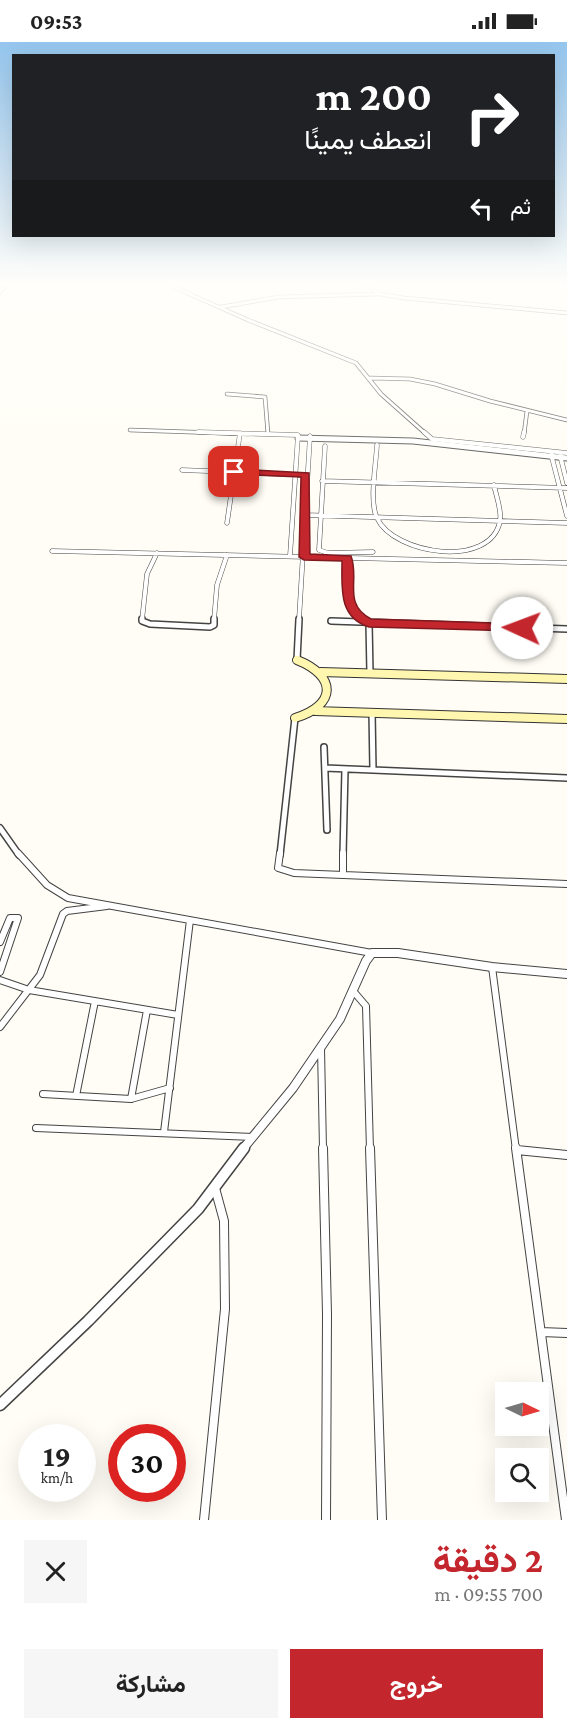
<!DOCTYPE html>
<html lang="ar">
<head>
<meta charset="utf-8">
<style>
  :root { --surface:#fff; --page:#f6f6f6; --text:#222; --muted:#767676; --accent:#c4262e }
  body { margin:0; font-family:"Crimson Pro",Vazirmatn,serif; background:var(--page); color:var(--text); direction:rtl; height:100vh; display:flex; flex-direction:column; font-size:22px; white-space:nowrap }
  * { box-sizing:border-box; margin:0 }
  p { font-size:20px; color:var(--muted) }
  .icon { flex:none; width:33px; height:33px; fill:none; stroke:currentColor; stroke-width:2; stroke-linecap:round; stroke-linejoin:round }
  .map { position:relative; height:1478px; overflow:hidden; direction:ltr }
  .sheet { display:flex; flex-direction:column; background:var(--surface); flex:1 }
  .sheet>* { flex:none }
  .guide { position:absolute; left:12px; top:12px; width:543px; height:183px; border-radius:0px; box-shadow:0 6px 24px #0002; direction:rtl; background:#202124; color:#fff; overflow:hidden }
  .needle { width:39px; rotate:95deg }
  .tools { position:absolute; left:495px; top:1340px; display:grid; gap:12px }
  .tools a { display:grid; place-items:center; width:54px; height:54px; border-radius:0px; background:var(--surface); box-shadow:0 6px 24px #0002; font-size:30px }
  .speed { position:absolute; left:18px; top:1382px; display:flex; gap:12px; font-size:30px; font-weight:700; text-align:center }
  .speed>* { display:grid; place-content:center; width:78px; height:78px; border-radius:50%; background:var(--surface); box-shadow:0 6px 24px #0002; line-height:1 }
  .speed small { font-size:15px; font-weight:400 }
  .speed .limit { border:9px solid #d22; background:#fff; color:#111 }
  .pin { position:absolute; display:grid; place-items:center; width:51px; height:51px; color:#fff; margin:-26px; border-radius:12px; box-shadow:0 3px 9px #0006 }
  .me { position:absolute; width:66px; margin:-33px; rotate:272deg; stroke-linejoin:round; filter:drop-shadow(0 0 4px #0008) }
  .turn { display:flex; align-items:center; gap:21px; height:126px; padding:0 24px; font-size:27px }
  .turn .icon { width:78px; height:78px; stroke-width:2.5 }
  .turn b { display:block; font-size:42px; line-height:51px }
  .then { display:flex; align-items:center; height:57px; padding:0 24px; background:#0003; gap:12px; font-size:22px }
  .round { display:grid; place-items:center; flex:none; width:63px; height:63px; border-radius:0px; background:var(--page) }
  .head { display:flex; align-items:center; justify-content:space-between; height:102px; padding:0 24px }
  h1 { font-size:36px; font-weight:700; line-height:45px; color:var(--accent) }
  .primary-button { display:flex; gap:12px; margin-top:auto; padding:12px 24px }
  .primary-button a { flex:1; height:69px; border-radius:0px; background:var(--accent); color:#fff; font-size:24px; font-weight:700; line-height:69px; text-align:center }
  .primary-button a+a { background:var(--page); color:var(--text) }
  .status { display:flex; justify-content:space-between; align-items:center; height:42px; padding:0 30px; background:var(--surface); direction:ltr }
  .status svg { height:16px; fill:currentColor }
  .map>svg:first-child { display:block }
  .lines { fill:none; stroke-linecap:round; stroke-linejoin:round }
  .minor-far4-casing { stroke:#444; stroke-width:4.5 }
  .minor-far3-casing { stroke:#444; stroke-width:5 }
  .minor-far2-casing { stroke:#444; stroke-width:8 }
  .minor-far1-casing { stroke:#444; stroke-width:8 }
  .minor-casing { stroke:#444; stroke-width:10 }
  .tertiary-far2-casing { stroke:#444; stroke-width:7 }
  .tertiary-far1-casing { stroke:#444; stroke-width:10 }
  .tertiary-casing { stroke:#444; stroke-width:13 }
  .secondary-casing { stroke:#333; stroke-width:10 }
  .minor-far4 { stroke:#fff; stroke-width:3 }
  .minor-far3 { stroke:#fff; stroke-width:4 }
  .minor-far2 { stroke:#fff; stroke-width:5 }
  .minor-far1 { stroke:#fff; stroke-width:6 }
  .minor { stroke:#fff; stroke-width:8 }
  .tertiary-far2 { stroke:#fff; stroke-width:5 }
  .tertiary-far1 { stroke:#fff; stroke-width:8 }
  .tertiary { stroke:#fff; stroke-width:10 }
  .secondary { stroke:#fff6b0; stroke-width:8 }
  .route { fill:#c4262e; stroke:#7f191e; stroke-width:1.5 }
</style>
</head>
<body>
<div class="status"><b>09:53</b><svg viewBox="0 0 49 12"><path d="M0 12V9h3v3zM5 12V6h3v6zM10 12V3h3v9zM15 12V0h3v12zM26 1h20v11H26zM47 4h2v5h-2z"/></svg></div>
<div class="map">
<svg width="567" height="1478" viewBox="0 0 567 1478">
  <rect width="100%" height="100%" fill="#fffdf5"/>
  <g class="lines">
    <!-- minor-far4 casing -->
    <g class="minor-far4-casing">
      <path id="minor-far4" d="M167,242L248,278L356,321L381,352L426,392
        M365,242L380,252L404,256L567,271
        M0,250L7,242
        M221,265L279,255L378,252
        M370,336L410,337L435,342L490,359L567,378
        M227,352L265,355L268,392
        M130,388L249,392
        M524,392L527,369"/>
    </g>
    <!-- minor-far3 casing -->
    <g class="minor-far3-casing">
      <path id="minor-far3" d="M198,390L298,393L290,514
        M424,390L432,397L567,411
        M523,395L524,390
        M377,403C376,422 369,460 377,476C394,513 491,527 500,479C502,468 496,454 494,443
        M325,404L319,508L328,511L373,510
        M551,412L567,474
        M560,413L567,441
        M182,428L306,433
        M322,439L567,446
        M305,473L567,481
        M227,481L240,391
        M52,509L567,521
        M347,516C347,539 343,564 365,578
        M142,578L147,532L157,511
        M214,578L217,543L227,513
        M299,578L310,394"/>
    </g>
    <!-- minor-far2 casing -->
    <g class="minor-far2-casing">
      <path id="minor-far2" d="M142,577V579L150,582L210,585L214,583V577
        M362,577L369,581L370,631
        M331,579L567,587
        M297,618L299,577
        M372,670L373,728
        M324,705L327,788
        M325,726L567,736
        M0,786L19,813
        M280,813L295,676
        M343,813L345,727"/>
    </g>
    <!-- minor-far1 casing -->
    <g class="minor-far1-casing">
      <path id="minor-far1" d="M18,811L47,843L68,856L372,911
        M280,811L278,826L294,831L567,842
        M343,833V811
        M0,900L10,876H18L0,930
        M492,925L516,1108
        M0,938L29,948L178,973
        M354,950L366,964L370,1108
        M0,985L40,933L63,872L67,869L107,864
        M321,1006L323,1108
        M43,1052L131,1057L170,1046
        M76,1054L95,959
        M131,1057L147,968
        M36,1086L253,1095
        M164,1090L190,878"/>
    </g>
    <!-- minor casing -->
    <g class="minor-casing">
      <path id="minor" d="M323,1106L327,1272L326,1478
        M370,1106L382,1478
        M516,1106L566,1478
        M517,1108L567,1113
        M541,1290L567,1291
        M204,1478L225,1267L224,1179L215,1146"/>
    </g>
    <!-- tertiary-far2 casing -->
    <g class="tertiary-far2-casing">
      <path id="tertiary-far2" d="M298,396L413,399L567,416"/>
    </g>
    <!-- tertiary-far1 casing -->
    <g class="tertiary-far1-casing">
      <path id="tertiary-far1" d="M242,1108L293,1046L340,977L366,919L372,911H398L492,925L567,932"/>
    </g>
    <!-- tertiary casing -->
    <g class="tertiary-casing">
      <path id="tertiary" d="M0,1363L88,1279L198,1167L244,1106"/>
    </g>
    <!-- secondary casing -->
    <g class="secondary-casing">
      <path id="secondary" d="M321,630L567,637
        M315,669L567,677
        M295,676C337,663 337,634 297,618"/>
    </g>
    <!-- minor-far4 -->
    <use href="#minor-far4" class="minor-far4"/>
    <!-- minor-far3 -->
    <use href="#minor-far3" class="minor-far3"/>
    <!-- minor-far2 -->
    <use href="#minor-far2" class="minor-far2"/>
    <!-- minor-far1 -->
    <use href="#minor-far1" class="minor-far1"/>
    <!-- minor -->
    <use href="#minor" class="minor"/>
    <!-- tertiary-far2 -->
    <use href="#tertiary-far2" class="tertiary-far2"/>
    <!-- tertiary-far1 -->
    <use href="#tertiary-far1" class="tertiary-far1"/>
    <!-- tertiary -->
    <use href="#tertiary" class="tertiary"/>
    <!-- secondary -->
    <use href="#secondary" class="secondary"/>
  </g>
  <!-- sky -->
  <linearGradient id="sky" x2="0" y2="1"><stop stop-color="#95c6ee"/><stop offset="0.54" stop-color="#fffefa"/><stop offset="1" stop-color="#fffefa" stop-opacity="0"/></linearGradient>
  <rect width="567" height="449" fill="url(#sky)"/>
  <!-- route -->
  <path class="route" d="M234,427L309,431L310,512L351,514C360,537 342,562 371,577L522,582L527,586L522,589L369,585C338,575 342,546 342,519L304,518L299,515L301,435L231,432V428Z"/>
</svg>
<div class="tools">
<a><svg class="needle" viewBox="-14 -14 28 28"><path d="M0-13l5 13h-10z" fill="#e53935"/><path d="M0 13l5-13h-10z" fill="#767676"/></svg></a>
<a><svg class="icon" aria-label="search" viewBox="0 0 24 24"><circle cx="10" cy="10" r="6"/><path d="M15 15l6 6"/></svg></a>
</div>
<div class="speed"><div>19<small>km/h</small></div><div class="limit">30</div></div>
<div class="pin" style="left:234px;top:430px;background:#d93025"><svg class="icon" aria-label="arrive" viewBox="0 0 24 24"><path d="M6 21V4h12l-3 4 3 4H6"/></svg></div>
<svg class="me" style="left:522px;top:586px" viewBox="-20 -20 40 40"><circle r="19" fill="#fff"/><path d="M0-13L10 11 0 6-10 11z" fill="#c4262e"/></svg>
<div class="guide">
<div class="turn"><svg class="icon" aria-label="right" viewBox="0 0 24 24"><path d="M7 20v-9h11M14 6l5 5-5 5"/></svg><div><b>200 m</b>انعطف يمينًا</div></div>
<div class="then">ثم<svg class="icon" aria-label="left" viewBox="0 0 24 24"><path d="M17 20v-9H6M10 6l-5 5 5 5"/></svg></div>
</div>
</div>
<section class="sheet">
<div class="head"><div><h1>2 دقيقة</h1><p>700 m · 09:55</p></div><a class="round"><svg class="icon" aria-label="close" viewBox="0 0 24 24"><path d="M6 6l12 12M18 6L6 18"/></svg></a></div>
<div class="primary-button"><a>خروج</a><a>مشاركة</a></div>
</section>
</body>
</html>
